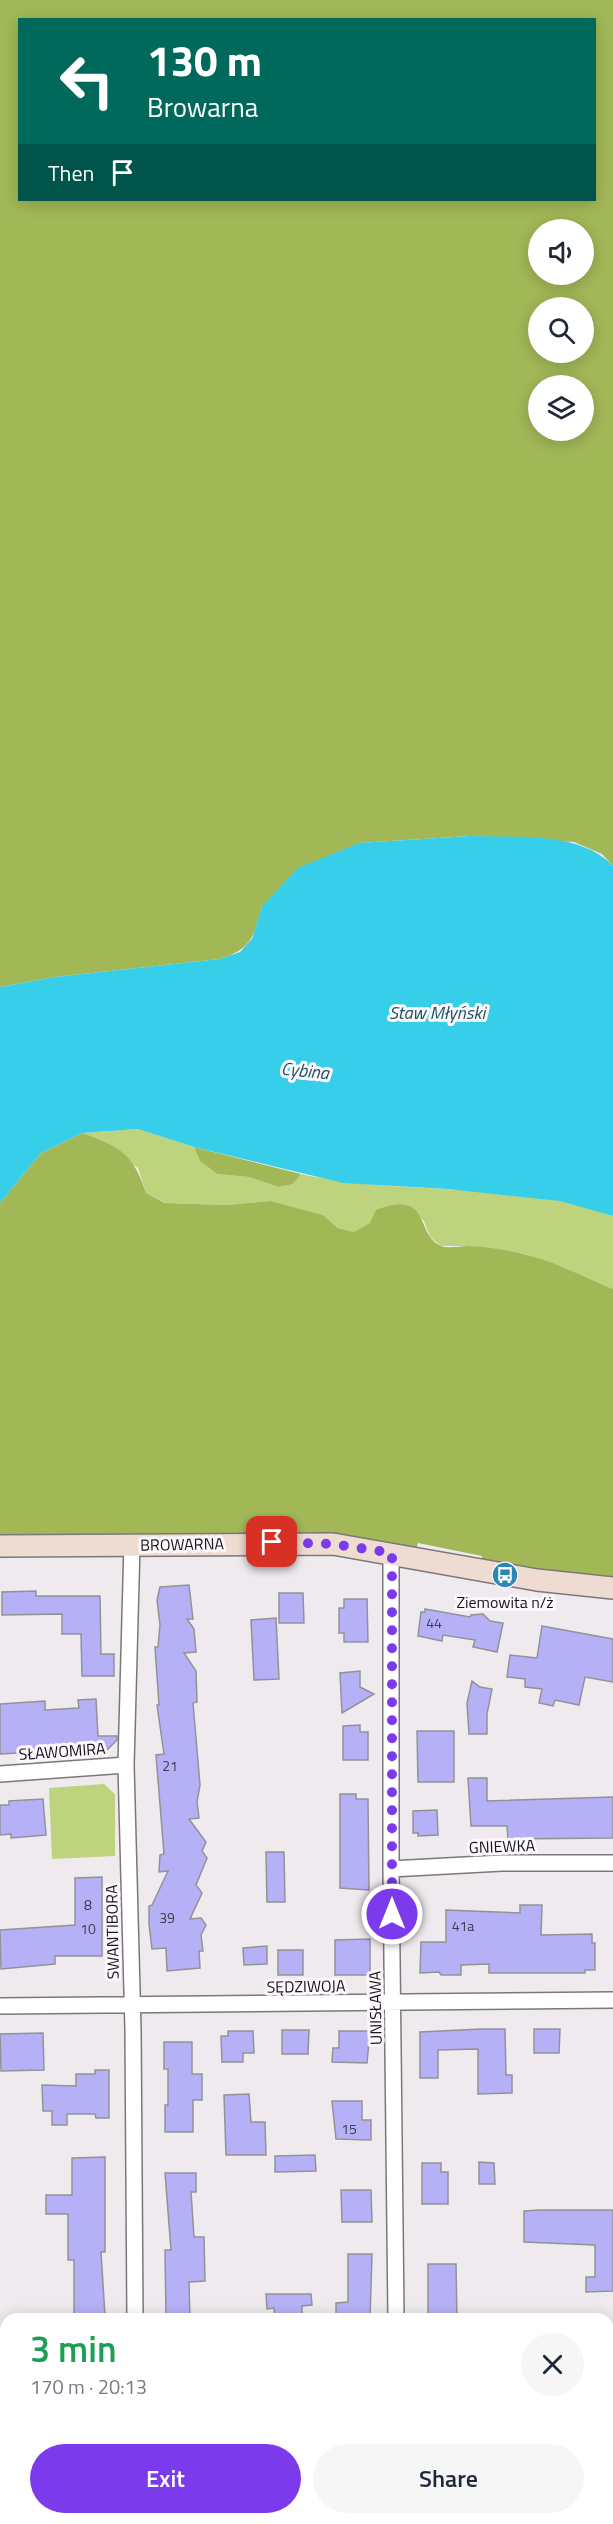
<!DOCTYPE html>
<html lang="en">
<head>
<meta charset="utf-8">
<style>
  :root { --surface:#fff; --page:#f6f6f7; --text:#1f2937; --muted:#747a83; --accent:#7c3aed }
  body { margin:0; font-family:"Titillium Web",sans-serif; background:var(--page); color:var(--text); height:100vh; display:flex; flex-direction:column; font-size:22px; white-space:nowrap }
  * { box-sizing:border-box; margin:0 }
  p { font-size:20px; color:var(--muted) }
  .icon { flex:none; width:33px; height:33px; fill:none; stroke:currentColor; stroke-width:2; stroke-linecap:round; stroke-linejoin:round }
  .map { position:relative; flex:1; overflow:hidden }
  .side { position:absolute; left:0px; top:2313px; width:614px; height:212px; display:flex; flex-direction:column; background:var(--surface); border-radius:18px 18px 0 0; box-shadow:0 3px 15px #0003 }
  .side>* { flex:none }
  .guide { position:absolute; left:18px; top:18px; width:578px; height:183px; border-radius:0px; box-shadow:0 3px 15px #0003; background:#00695c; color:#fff; overflow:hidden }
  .buttons { position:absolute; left:528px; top:219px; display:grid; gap:12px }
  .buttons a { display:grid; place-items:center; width:66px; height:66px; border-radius:50%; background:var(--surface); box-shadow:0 3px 15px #0003; font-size:30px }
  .pin { position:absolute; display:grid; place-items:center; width:51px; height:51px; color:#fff; margin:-26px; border-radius:12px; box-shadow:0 3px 9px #0006 }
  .me { position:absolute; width:66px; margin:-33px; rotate:0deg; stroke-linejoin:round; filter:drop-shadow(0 0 4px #0008) }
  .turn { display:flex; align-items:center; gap:21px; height:126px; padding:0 30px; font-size:27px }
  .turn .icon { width:78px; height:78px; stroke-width:2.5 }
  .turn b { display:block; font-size:42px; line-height:51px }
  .then { display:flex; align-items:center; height:57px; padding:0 30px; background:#0003; gap:12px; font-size:22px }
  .round { display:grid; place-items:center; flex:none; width:63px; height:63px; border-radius:32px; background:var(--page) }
  .headline { display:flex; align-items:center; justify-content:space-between; height:102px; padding:0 30px }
  h1 { font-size:36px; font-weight:600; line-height:45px; color:#1e9e55 }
  .button { display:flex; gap:12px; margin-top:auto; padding:12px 30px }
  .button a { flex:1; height:69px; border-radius:36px; background:var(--accent); color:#fff; font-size:24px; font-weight:600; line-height:69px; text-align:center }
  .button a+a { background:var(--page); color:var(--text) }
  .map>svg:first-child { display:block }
  .green { fill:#bed37e }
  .forest { fill:#a2b857; fill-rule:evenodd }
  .water { fill:#37cee9 }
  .building { fill:#b6b0f7; stroke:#929297; stroke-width:1.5 }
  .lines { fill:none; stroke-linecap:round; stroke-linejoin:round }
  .street-casing { stroke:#7c777b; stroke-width:18 }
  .secondary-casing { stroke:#7c777b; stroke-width:24 }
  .street { stroke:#fff; stroke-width:15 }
  .secondary { stroke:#eedbd1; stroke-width:21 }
  .route { stroke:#7c3aed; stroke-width:10; stroke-dasharray:0 18 }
  .labels { text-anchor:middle; stroke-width:6; stroke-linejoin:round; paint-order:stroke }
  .number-label { font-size:14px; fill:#3f3c4f }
  .street-label { font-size:16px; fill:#171517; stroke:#fcf7fc }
  .poi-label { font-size:16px; fill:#171517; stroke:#fcf7fc }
  .water-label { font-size:18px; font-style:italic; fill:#185460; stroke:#fcf7fc }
</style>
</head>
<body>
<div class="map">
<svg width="613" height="2524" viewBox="0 0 613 2524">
  <rect width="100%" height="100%" fill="#efeaee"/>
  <!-- green -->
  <path class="green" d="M138,1129L194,1147L200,1161L217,1174L249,1177L279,1187L293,1184L301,1174C386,1193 475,1184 560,1201C578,1204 596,1211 613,1216V1289L528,1255L469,1246H441L430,1237L424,1221L410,1207L354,1232L338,1228L323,1215L271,1201L227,1205L166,1203L146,1193L138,1168L82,1133Z
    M104,1784L115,1794V1856L52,1859L49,1788Z"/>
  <!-- forest -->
  <path class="forest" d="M0,0H613V866L602,854L574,842L470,836L359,843L262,906C253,937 253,948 220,959L55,977L0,987ZM20,20H594V200H20ZM538,230H584V274H538ZM538,308H584V352H538ZM538,386H584V430H538Z
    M82,1133C120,1147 133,1153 146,1193L165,1203L227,1205L271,1201L323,1215L338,1228L354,1232L370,1223L376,1210C433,1189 414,1235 441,1246C448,1249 460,1246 468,1246C487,1247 509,1250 527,1255C556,1262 585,1278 613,1289V1579L481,1561L482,1556L418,1543L416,1549L343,1536L300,1533L0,1537V1203L41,1153Z
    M194,1147L301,1174L293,1184L279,1187L249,1177L217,1174L200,1161Z"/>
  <!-- water -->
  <path class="water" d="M470,836C516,838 580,831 613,866V1216L560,1201L448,1189L343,1183L194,1147L138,1129L82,1133L41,1153L0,1203V987L55,977L220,959L240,952L252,939L262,906L298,868L359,843Z"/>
  <!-- building -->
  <path class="building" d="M189,1585L193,1619H187L194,1629L196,1652L184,1653L196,1671L197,1702L193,1703L200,1785L197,1802L199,1818L189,1819L206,1842L202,1851L207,1858L196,1885L202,1893L190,1919L201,1918L206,1925L201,1935L203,1951H199L200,1968L167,1971L166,1948L152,1949L149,1924V1906L152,1905L168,1871L159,1872L160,1855L164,1854L156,1755L164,1754L157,1705H159L155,1647H158L160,1625L157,1600L160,1587Z
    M36,1591V1596H100L101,1654H114V1676H82L81,1634H62V1614L2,1615V1592Z
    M279,1593H303L304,1623H279Z
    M344,1599H367L368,1642H344V1633H339V1608H344Z
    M425,1609L470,1617L471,1615L483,1614L490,1621L503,1623L497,1652L473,1647L475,1640L443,1635L442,1641L418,1636L421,1612H425Z
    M276,1618L279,1679L254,1680L251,1620Z
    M542,1626L613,1639V1682L585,1677L579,1705L555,1700L553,1706L539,1703L542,1689L525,1687V1679L507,1677L510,1655L537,1658Z
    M360,1671V1687L374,1694L342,1713L340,1673Z
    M472,1681L480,1687L492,1689L487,1714V1734H469L467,1703Z
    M96,1699L98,1736H117V1740L103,1754L88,1755V1749L0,1754V1704L45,1701V1710L79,1708L78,1700Z
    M360,1725V1732H368V1760H343V1726Z
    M417,1731H454V1782H418Z
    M468,1778H487V1801L613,1797V1838L508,1839L507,1826H471Z
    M340,1794H356V1799H368L369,1890L340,1888Z
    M43,1799L46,1835L11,1838V1834L0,1835V1805H9V1801Z
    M437,1810L438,1835L418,1836V1833H413V1811Z
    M266,1852H284L285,1902H267Z
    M102,1877V1956H55V1964L1,1969L0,1930L75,1925V1878Z
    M520,1905H542L541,1935L592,1934V1943H595V1970H585V1973H489V1964L461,1965V1975H441L439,1972L420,1973L421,1942H446V1910L520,1913Z
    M370,1939V1975H335V1940Z
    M267,1946V1964L244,1965L243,1948Z
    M278,1950H303V1975H278Z
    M481,2029H505L506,2075H512V2093L478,2094V2049L438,2050V2078H420V2032Z
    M534,2029H560L559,2053H534Z
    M282,2030H309L308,2054H282Z
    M228,2031H253L254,2053H243V2062H222L221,2036H228Z
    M339,2031H370L367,2063L332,2062L333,2048H339Z
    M43,2033L44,2070L1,2071L0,2034Z
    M164,2042H192V2074H202V2100H193V2132H165V2105H168V2069H164Z
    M95,2070H109V2118H96L95,2114H67V2125H52V2111H43L42,2085L76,2086V2074H95Z
    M249,2094L251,2122H265L266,2155H226L224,2095Z
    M332,2101H362V2120H371V2140L336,2139Z
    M315,2155L316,2171L275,2172V2156Z
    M105,2157V2252H101L105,2316H74V2260H68V2214H46V2195H72V2158Z
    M479,2162L494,2163L495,2184H479Z
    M422,2163H441V2172H448V2204H422Z
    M165,2173H196V2192H191L194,2237H204L205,2281L189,2282L190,2319H166L165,2250H171Z
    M341,2190H371L372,2222H342Z
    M539,2210H613V2291L586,2292V2277H595V2245L524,2242V2211Z
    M348,2254H372L370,2319H336V2303L348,2302Z
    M428,2264H456L457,2319H428Z
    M266,2294H311L312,2305L302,2306V2319H275L274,2308L267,2309Z"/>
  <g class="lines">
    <!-- street casing -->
    <g class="street-casing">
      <path id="street" d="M132,1544L126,1765L133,2029L135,2319
        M391,1553V1869L396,2319
        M0,1774L126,1765
        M391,1869L502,1863H613
        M0,2006L613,2000
        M136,2518V2524
        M398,2518V2524"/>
    </g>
    <!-- secondary casing -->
    <g class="secondary-casing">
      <path id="secondary" d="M0,1546L333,1544L537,1580L613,1588"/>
    </g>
    <!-- street -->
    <use href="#street" class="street"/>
    <!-- secondary -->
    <use href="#secondary" class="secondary"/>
  </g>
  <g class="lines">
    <!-- route -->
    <path class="route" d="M272,1542L333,1544L392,1553V1914"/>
  </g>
  <!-- icons -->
  <defs>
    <g id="bus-disc" transform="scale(1.35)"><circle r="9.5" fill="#2a88b4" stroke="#fcf7fc"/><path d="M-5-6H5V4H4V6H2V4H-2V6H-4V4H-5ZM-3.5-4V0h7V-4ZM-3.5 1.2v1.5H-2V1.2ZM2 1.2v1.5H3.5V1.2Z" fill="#fff"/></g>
  </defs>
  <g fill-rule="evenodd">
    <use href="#bus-disc" x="505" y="1575"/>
  </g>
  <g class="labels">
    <!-- number labels -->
    <g class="number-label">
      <text x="434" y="1628">44</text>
      <text x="170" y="1771">21</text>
      <text x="88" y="1910">8</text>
      <text x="167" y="1923">39</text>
      <text x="463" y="1931">41a</text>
      <text x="88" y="1934">10</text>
      <text x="349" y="2134">15</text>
    </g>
    <!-- street labels -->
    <g class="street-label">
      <text transform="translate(182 1544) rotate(-1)" y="6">BROWARNA</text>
      <text transform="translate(62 1751) rotate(-4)" y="6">SŁAWOMIRA</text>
      <text transform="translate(502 1846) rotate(-2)" y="6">GNIEWKA</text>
      <text transform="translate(112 1932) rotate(-91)" y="6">SWANTIBORA</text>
      <text transform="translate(306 1986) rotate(-1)" y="6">SĘDZIWOJA</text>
      <text transform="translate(375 2008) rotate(-91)" y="6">UNISŁAWA</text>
    </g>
    <!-- poi labels -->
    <g class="poi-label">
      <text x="505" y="1608">Ziemowita n/ż</text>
    </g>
    <!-- water labels -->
    <g class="water-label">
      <text x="437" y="1019">Staw Młyński</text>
      <text transform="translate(305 1071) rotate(6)" y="6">Cybina</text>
    </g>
  </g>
</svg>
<div class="buttons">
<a><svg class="icon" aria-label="sound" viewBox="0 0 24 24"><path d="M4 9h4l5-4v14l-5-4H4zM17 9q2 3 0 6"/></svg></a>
<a><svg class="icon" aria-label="search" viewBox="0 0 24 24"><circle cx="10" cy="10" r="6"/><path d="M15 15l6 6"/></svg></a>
<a><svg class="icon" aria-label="layers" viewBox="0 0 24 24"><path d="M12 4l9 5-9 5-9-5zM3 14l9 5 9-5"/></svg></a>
</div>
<div class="pin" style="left:272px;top:1542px;background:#d93025"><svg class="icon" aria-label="arrive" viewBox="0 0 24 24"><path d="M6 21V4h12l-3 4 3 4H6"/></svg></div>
<svg class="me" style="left:392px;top:1914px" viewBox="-20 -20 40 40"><circle r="17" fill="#7c3aed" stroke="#fff" stroke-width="3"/><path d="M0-11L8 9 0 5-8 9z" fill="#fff"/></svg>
<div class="guide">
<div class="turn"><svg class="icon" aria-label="left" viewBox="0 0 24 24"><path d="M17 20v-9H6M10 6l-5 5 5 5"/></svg><div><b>130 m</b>Browarna</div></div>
<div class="then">Then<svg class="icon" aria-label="arrive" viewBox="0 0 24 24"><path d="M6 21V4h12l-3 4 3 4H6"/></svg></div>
</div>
<section class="side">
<div class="headline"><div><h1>3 min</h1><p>170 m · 20:13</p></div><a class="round"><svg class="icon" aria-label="close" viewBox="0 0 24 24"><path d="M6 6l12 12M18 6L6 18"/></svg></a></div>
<div class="button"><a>Exit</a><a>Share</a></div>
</section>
</div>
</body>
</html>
